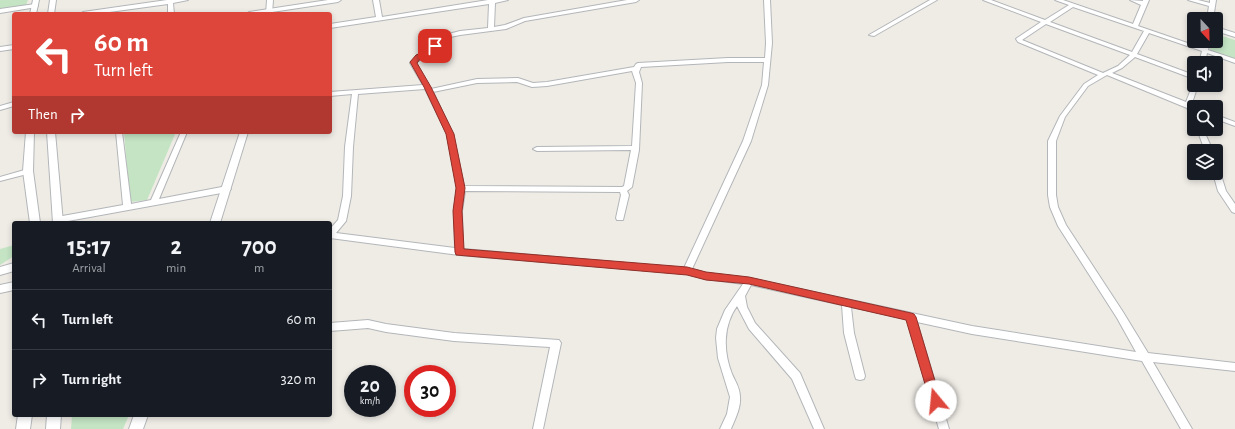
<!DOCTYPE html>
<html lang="en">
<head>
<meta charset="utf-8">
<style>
  :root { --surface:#171b24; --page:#242831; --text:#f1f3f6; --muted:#9ea1a6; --line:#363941 }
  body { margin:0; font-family:"Alegreya Sans",sans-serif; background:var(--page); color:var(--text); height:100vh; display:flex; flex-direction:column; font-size:15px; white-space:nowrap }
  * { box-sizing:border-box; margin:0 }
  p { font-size:13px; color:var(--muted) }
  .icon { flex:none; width:22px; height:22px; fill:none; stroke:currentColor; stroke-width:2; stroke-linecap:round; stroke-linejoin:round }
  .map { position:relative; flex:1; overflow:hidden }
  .drawer { position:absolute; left:12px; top:221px; width:320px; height:196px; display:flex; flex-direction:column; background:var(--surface); border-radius:4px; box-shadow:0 2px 6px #0003 }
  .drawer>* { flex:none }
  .top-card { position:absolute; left:12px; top:12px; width:320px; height:122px; border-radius:4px; box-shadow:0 2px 6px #0003; background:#de463c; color:#fff; overflow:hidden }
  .needle { width:26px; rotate:158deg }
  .fabs { position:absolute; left:1187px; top:12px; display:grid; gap:8px }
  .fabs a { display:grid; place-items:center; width:36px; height:36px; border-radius:4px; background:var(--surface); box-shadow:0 2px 6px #0003; font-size:20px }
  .speed { position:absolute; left:344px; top:365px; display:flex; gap:8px; font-size:20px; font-weight:700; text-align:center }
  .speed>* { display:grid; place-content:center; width:52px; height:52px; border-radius:50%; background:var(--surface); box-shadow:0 2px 6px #0003; line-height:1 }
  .speed small { font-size:10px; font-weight:400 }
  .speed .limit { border:6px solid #d22; background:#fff; color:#111 }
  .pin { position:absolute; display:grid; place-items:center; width:34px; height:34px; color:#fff; margin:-17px; border-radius:8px; box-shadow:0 2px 6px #0006 }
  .me { position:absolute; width:44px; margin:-22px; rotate:343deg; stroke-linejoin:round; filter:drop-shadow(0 0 3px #0008) }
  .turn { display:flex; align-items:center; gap:14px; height:84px; padding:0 16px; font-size:18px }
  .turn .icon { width:52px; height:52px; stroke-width:2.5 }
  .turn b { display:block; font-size:28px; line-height:34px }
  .then { display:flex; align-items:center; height:38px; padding:0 16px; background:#0003; gap:8px; font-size:15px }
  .eta { display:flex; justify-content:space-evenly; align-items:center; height:68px; text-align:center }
  .eta b { font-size:24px; font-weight:600; line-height:28px }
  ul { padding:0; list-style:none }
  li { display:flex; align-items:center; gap:12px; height:60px; padding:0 16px; border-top:1px solid var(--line) }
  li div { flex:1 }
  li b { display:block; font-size:15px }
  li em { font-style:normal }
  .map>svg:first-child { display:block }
  .green { fill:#c4e4c4 }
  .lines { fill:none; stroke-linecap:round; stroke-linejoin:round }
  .minor-casing { stroke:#b3b6b9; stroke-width:2 }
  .tertiary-casing { stroke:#b3b6b9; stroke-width:2 }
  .minor { fill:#fff; fill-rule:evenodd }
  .tertiary { fill:#fff; fill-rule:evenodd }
  .route { fill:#de463c; stroke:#902e27 }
</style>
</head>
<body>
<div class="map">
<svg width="1235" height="429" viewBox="0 0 1235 429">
  <rect width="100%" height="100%" fill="#efece6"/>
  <!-- green -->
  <path class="green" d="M0,0H28L26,5L0,10Z
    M1216,34L1235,40V60L1210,50L1211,41H1216Z
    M124,132H176L147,200L130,202Z
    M14,245V256L0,265V249Z
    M72,415H129L123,429H71Z"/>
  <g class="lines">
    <!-- minor casing -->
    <g class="minor-casing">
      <path id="minor" d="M167,0H188L173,3L174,14H168V4L95,14H80L83,12Z
        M328,0H341L338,2L259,14H246L249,12Z
        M373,0H379L382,17L488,0H508L495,3L494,27L505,25L524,18L627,0H639L636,2L525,21L506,29L460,35L441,39L436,52L422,58L416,63L431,89L477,79L518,78L533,83L547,82L634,67L636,64L638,63L728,58H765L766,43L764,0H770L772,43L768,85L751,141L692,269L706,273L749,278L972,326L1136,352L1117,318L1058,226L1050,207L1048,195V141L1060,116L1084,84L1098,75L1018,42L1016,39L1017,38L1041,22L983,0H991L1045,20L1069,5L1055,0H1063L1133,24L1141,5L1130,0L1143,1V0H1149L1138,26L1202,48L1204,41H1210L1208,50L1235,59V63L1207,53L1205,63H1199L1202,51L1149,33L1137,54L1194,75V79L1135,57L1122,68L1112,73L1186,102L1193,84L1194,83V85H1198L1192,103L1193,105L1197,107H1194V118L1191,116L1187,108L1107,75L1088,86L1065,117L1056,141V195L1058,207L1066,225L1123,312L1148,353L1235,363V371L1153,362L1192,429H1181L1142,361L972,334L917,322L949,429H939L907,319L851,307L854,333L865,376L864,379L860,380L856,379L855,376L844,333L842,305L751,285L745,296L747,307L755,323L800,373L824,429H814L792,379L749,329L737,306C723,326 723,351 732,374C735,381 740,388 740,397C741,408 735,419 731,429H720L727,414L730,397L718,358L716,338L717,329L725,310L743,284L706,279L687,274L459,255L330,238V229L338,220L343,196L345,147L352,94L330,96V92L423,85L410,63L418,55L431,50L437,37L460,31L488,28L489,4L330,28V24L376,17ZM1073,7L1144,31L1132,52L1050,22ZM1046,24L1130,55L1118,66L1103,73L1022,40ZM728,62H764L762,85L743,141L684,268L463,249L462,211L465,191L620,192L621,195L616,218L617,220H623L629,195L627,191L632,187L639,150L642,83L639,72L641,67ZM632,71L636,83L632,146L537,147L533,149L537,151L631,150L624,186L622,187L464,186L453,134L433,92L477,83L517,82L532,87L547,86ZM425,89L447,134L457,188L454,211L455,248L336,233L346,221L351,196L353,147L358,94Z
        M930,0H937L874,36L869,35Z
        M1188,0H1198L1210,3V0H1216L1213,19H1207L1209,6Z
        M35,4L38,6L37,7L0,13V9Z
        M1216,27L1235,33V37L1216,31Z
        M14,45V49L0,51V47Z
        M14,102V106L0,110V106Z
        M1216,115L1235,122V126L1216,119Z
        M1197,129H1203L1213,151H1205Z
        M116,132H122L131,204L151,200L181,132H187L159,199L227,186L231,189L227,192L57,223L54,222L53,220L57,217L123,205Z
        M28,169L32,171L31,173L0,181V177Z
        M1216,170L1220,172L1226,191L1235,204V213L1232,212L1218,191L1213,173H1216Z
        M368,320L386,324L454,333L559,340L561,343L543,429H533L550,347L454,341L386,332L368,328L330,331V323Z"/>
    </g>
    <!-- tertiary casing -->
    <g class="tertiary-casing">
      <path id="tertiary" d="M33,0H39L36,14H30Z
        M50,0H56L54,14H48Z
        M267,0H273L272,14H266Z
        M26,132H34L33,171L40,223H30L23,171Z
        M47,132H55L63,223H53Z
        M240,132H248L220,223H210Z
        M14,263V271L0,275V267Z
        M14,282V290L0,293V285Z
        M18,415H32L30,429H16Z
        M47,415H61L60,429H46Z
        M134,415H148L143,429H129Z"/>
    </g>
    <!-- minor -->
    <use href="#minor" class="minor"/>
    <!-- tertiary -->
    <use href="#tertiary" class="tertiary"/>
  </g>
  <!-- route -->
  <path class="route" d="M433,45L438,46L437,52L421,58L417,63L431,87L454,134L465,188L462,211L464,249L687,267L706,272L749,277L911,313L914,314L916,317L941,401L940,405L936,406L931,405L930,401L906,320L749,284L706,280L687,275L456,255L455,252L453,211L456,188L446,134L424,87L410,62L416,55L431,49Z"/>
</svg>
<div class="fabs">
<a><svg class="needle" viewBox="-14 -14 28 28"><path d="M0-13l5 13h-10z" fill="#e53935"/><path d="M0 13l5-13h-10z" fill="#9ea1a6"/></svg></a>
<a><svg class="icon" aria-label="sound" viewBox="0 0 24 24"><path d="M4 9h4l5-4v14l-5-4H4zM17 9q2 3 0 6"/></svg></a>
<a><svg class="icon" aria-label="search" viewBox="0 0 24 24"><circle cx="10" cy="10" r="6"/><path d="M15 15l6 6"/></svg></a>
<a><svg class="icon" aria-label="layers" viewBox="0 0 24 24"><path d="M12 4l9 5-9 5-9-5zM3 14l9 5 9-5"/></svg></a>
</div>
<div class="speed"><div>20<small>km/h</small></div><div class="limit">30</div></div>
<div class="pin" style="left:435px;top:46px;background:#d93025"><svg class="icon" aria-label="arrive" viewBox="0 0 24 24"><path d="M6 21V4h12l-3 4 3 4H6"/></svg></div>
<svg class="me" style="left:936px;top:401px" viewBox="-20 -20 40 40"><circle r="19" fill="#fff"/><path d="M0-13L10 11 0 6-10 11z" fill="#de463c"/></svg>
<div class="top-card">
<div class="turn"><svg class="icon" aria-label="left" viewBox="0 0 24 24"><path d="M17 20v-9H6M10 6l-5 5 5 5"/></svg><div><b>60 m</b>Turn left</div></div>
<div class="then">Then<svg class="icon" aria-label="right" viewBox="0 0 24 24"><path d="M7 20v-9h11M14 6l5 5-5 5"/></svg></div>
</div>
<section class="drawer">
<div class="eta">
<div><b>15:17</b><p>Arrival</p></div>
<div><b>2</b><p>min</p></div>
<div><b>700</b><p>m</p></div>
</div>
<ul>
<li><svg class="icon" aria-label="left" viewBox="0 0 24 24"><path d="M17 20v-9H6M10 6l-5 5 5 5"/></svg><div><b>Turn left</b></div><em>60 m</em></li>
<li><svg class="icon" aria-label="right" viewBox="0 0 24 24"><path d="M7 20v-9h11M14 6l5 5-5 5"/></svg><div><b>Turn right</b></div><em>320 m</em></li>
</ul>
</section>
</div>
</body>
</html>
